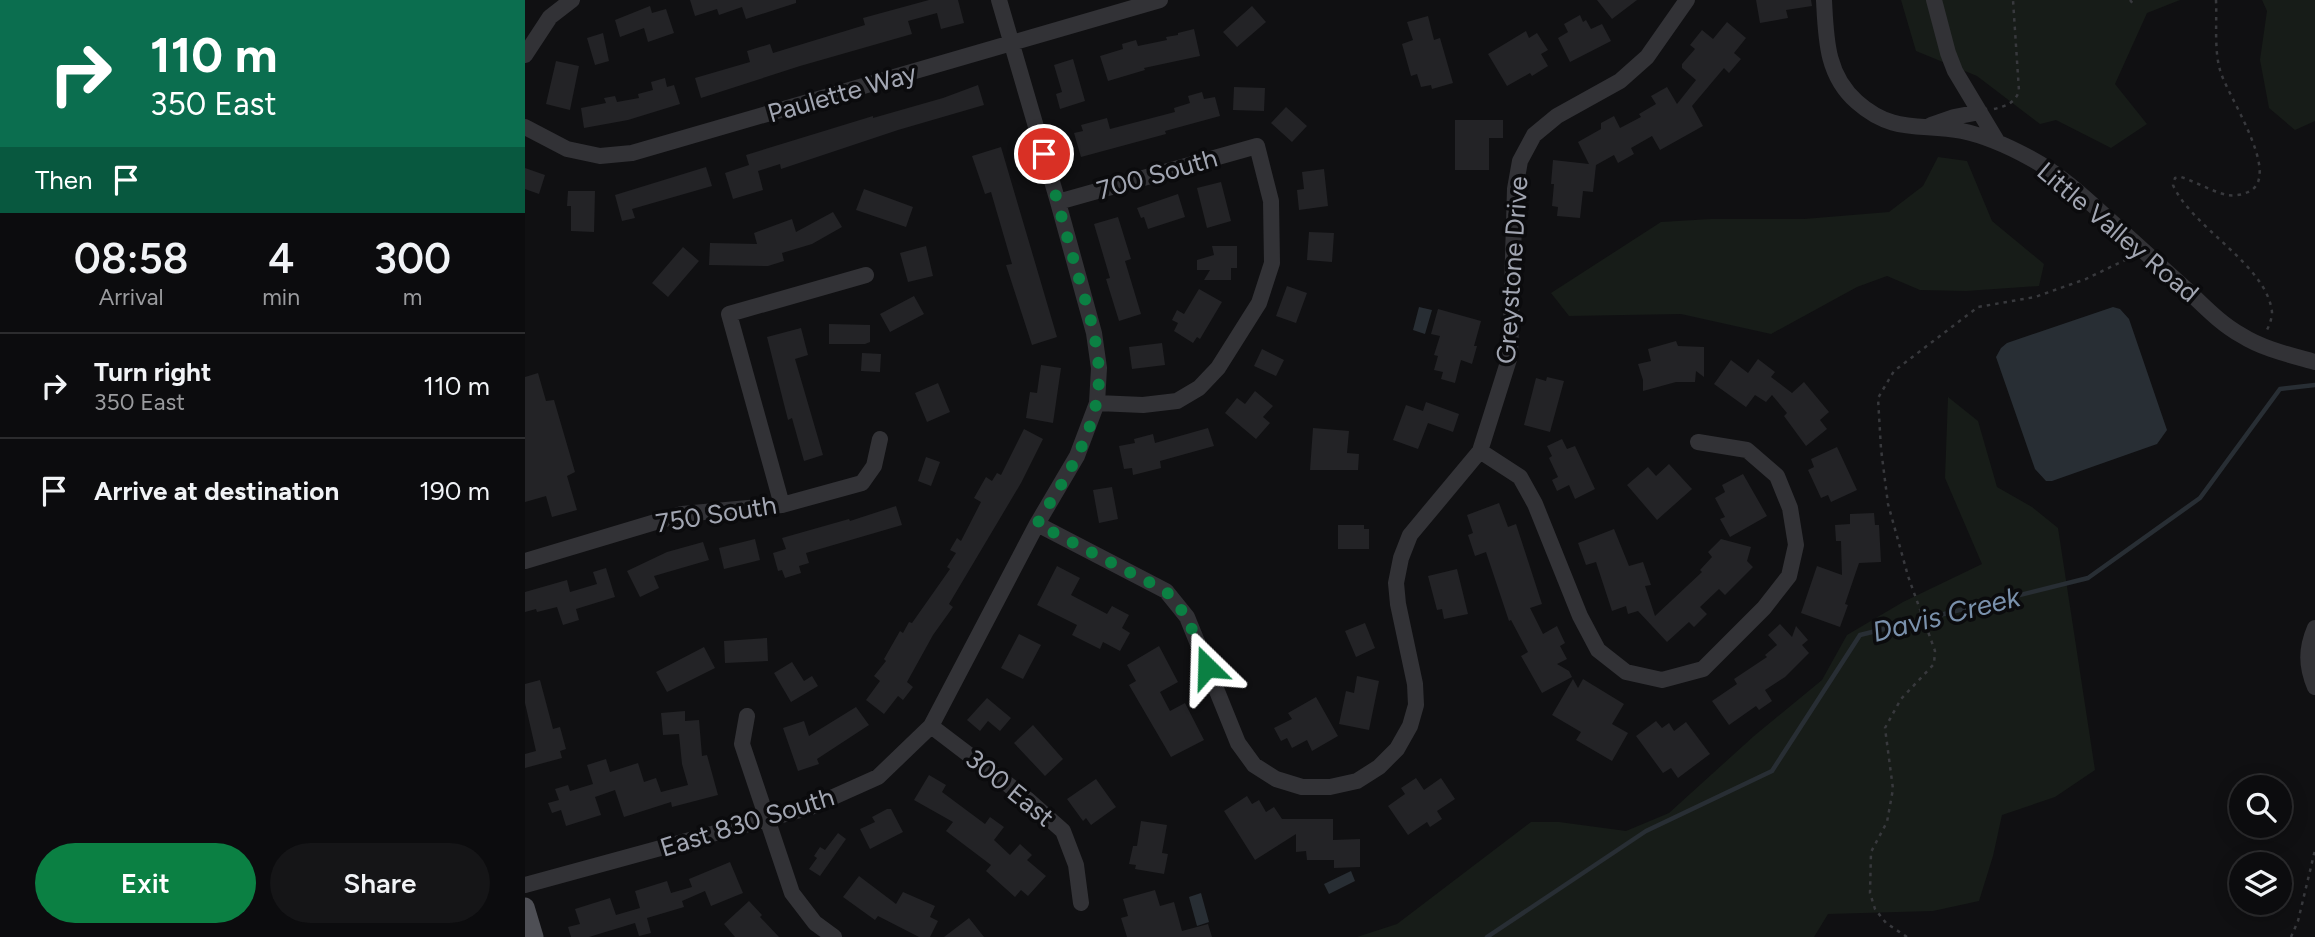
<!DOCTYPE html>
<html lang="en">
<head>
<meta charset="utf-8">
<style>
  :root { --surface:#0c0c0e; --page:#151517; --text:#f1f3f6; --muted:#9a9b9e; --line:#2c2c2e; --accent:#0b8043 }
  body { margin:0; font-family:Figtree,sans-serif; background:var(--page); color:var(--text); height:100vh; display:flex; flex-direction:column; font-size:26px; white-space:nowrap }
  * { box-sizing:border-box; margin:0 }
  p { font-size:23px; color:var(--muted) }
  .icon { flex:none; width:38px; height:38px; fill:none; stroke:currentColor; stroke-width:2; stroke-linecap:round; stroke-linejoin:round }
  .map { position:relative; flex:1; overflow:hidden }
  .drawer { display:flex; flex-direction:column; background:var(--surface); width:525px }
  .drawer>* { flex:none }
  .top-card { background:#0b6e4f; color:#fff; overflow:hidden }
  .fabs { position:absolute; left:1704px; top:775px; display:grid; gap:14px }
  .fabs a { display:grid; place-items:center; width:63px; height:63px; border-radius:50%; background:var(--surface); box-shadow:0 4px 18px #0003,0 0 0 2px var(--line); font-size:35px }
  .pin { position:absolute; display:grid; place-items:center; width:60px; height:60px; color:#fff; margin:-30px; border:4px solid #fff; border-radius:50%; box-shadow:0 2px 7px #0007 }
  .me { position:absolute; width:77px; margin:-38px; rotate:338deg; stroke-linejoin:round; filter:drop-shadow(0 0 5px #0008) }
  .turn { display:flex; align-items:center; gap:24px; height:147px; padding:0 35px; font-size:32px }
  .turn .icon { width:91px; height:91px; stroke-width:2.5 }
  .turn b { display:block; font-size:49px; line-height:60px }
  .then { display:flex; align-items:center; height:66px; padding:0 35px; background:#0003; gap:14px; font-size:26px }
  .eta { display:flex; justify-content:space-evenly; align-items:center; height:119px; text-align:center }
  .eta b { font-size:42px; font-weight:600; line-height:49px }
  .cta { display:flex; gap:14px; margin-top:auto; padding:14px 35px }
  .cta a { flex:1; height:80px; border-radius:42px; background:var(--accent); color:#fff; font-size:28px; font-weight:600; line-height:80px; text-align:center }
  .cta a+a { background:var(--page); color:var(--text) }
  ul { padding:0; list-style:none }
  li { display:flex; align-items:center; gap:21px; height:105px; padding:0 35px; border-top:2px solid var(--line) }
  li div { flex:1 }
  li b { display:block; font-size:26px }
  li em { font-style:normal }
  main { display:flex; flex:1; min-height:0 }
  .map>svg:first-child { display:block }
  .green { fill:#171c18 }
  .water { fill:#282e34 }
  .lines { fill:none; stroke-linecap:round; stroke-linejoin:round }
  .stream { stroke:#282e34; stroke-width:4.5 }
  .building { fill:#232326 }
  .path { stroke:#38393d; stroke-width:2.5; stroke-dasharray:3.5 5; stroke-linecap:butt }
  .minor { stroke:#323236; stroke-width:16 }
  .major { stroke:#4e4f55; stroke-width:19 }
  .route { stroke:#0b8043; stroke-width:12; stroke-dasharray:0 21.6 }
  .labels { text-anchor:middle; stroke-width:7; stroke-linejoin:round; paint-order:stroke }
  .street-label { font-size:26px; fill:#a2a6b2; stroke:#0b0b0d }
  .water-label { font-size:28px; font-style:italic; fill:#7a91ac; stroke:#0b0b0d }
</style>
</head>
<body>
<main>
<section class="drawer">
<div class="top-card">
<div class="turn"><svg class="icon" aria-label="right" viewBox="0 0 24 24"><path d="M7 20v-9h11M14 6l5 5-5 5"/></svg><div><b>110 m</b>350 East</div></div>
<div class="then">Then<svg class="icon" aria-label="arrive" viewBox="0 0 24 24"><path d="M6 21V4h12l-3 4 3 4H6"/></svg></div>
</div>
<div class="eta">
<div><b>08:58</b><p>Arrival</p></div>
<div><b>4</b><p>min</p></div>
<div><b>300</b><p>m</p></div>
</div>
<ul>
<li><svg class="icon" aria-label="right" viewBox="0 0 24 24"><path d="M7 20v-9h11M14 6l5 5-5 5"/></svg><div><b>Turn right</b><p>350 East</p></div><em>110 m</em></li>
<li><svg class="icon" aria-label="arrive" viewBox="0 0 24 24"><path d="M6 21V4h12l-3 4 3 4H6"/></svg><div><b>Arrive at destination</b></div><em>190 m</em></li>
</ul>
<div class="cta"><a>Exit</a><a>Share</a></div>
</section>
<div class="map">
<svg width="1790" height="937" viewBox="0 0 1790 937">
  <rect width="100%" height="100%" fill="#101012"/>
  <!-- green -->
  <path class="green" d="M1376,0H1655L1622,13L1590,84L1622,124L1586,148L1531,120L1515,124L1452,76L1391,51Z
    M1737,0H1790V121L1770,130L1744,108L1735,60L1742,11Z
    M1413,157L1442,161L1467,221L1519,264L1514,286L1441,291L1395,290L1362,276L1332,287L1246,334L1156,314L1044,316L1026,293L1136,222L1186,219H1279L1364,212L1398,186Z
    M1423,397L1453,421L1472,487L1507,507L1533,528L1570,770L1530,797L1477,815L1468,856L1454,901L1408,911L1303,914L1289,937H832L872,924L1006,822H1034L1101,831L1144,813L1229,736L1297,680L1322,635L1378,602L1457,564L1420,478Z"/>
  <!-- water -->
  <path class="water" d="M894,307L907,310L900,334L888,330Z
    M1588,307L1595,309L1604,319L1642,430L1632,444L1527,481H1521L1510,469L1471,357L1476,348L1482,343Z
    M826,871L830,881L804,894L799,884Z
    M676,893L684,922L672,926L664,897Z"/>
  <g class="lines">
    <!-- stream -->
    <path class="stream" d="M962,937L1121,831L1247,771L1335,635L1563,578L1675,498L1755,389L1790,385"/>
  </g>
  <!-- building -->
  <path class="building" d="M165,0H271V3L221,19L217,7L194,15L192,9L170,16Z
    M404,0H433L439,23L416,29L412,13L383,21L387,34L275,66L176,98L170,78L225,62L222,51L245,44L248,53L340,25L338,18Z
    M1072,0H1112L1087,19Z
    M1231,0H1286L1287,6L1261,10L1263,18L1235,23Z
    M125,6L127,13L141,9L149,33L123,42L119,28L95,37L90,20Z
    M727,6L741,22L712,47L698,32Z
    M1055,15L1058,22L1061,20L1066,29L1077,24L1086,41L1045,62L1033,38L1043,32L1039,24Z
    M903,16L909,40L915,38L928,83L907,89L906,85L896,87L892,74L886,76L877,44L888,40L882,22Z
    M1202,22L1221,38L1209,53L1216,59L1204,73L1199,68L1167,106L1178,126L1135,150L1127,136L1106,148L1109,154L1093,163L1089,155L1071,165L1068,192L1058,191L1055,218L1032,216L1033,207L1027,206L1029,184H1026L1028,160L1064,164L1053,142L1076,129V123L1089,116L1095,128L1116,117L1114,114L1131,104L1126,96L1142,87L1152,104L1171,80L1157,68V64L1170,49L1165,45L1177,30L1188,39Z
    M669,29L675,56L619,68L620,70L583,81L575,56L598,49L597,44L611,40L613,46L642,40L641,37L653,35V33Z
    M1001,31L1004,38L1012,33L1023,50L1016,54L1023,66L1007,76L1005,73L982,86L963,54Z
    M78,33L84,61L70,65L62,38Z
    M548,59L560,101L535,109L531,94L537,92L529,65Z
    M31,61L54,66L45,110L21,104Z
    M140,78L142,87L149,85L155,104L103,120L59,128L56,108L81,103L79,98L90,96L92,102L114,98L113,94L128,90L126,82Z
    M453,85L459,105L373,130L256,169L255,164L233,171L238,190L208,199L200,173L224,165L221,155L348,116V118L418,98Z
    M709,87L740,88L739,111L708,110Z
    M677,92L679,99L690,97L695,116L640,131L641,134L556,157L549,133L558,131L556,125L582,118L585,129L650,112L649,108L665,103L663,96Z
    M761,107L782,126L767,142L746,123Z
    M930,120H978V138H964V170H930Z
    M476,147L532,337L507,345L481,265L487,264L466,192L460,194L447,156Z
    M181,167L187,186L107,209L110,218L97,221L90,195Z
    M0,168L20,175L14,194L0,189Z
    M799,169L803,206L774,210L772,190L779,189L777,172Z
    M696,182L706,221L682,228L672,188Z
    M339,189L388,207L381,227L331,210Z
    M43,191H70L69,232L46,231V206H42Z
    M653,194L660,217L623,229L619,217L616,218L612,208Z
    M308,212L317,227L287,244L257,253L259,261L243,266L184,265L185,243L232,244L229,233L267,219L271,232Z
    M593,217L606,259L600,261L616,314L594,321L581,279L585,278L569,224Z
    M784,232L809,233L807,262L782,260Z
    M401,246L408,276L383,282L375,253Z
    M687,246H712V268H706V280H679L685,270H672V260L689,255Z
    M158,247L174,261L143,297L127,283Z
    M762,286L782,293L771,323L751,316Z
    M674,289L697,302L675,339L672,337L668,343L649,331L653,323L647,320L652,310L659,314Z
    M389,296L399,314L365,332L355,314Z
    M913,309L956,321L949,346H952L947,364L936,360L930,383L916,379L918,372L909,370L913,356L909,355L915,336L906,334Z
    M304,324L345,325V342L340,344H304Z
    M276,328L283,355L270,359L298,455L279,461L267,418L263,420L242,337Z
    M1151,341L1153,346L1179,347V377L1171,371L1170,382H1151L1118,391V380L1113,364L1126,361L1123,349Z
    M637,343L640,365L607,369L604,347Z
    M737,349L759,360L751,376L729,366Z
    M337,353L356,354L355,372L336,371Z
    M1233,359L1250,372L1246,377L1267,393L1279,382L1304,412L1295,420L1302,429L1281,446L1259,416L1262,413L1247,395L1241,402L1230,395L1221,407L1189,384L1206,360L1223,373Z
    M516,365L536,368L528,423L501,418L505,392L512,393Z
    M13,373L21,401L29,400L50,472L42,476L52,510L27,517L21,496L0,502V377Z
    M1022,377L1039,381L1025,432L999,425L1011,378L1021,381Z
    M413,383L425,412L402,422L390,393Z
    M730,391L748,406L738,417L745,423L731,439L700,413L712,398L720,404Z
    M901,402L934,414L928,432L903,423L893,449L868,440L881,405L898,411Z
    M683,428L689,446L635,461L636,468L608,475L607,468L599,469L594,446L610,443L609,439L628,434L630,443Z
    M788,428L824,431L822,453L834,454L833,470H785Z
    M499,429L518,439L496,483L424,604L428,607L408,635L382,682L388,687L378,700L373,696L359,714L341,700L355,681L349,676L361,661L359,659L375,631L378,633L384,622L387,623L425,569L422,567L431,553L425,550L432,538L436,541L456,502L449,498L461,477L467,481L472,473L476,475Z
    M1037,439L1042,449L1050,446L1070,489L1050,499L1044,485L1032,491L1027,480L1033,477L1024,458L1027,456L1022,446Z
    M1312,447L1332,490L1306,502L1303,495L1296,498L1283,470L1289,467L1286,459Z
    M401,457L415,462L406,486L393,481Z
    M1144,464L1167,489L1132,520L1102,485L1123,467L1131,476Z
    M1218,474L1242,516L1205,537L1195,519L1200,517L1190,498L1200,492L1197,485Z
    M587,487L593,519L574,523L568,490Z
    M974,503L983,527L991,524L1017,604L1005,608L1018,634L1032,626L1040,643L1035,646L1042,659L1032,664L1044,671L1047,677L1017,693L996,656L1003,652L986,620L984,621L961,552L950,556L943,535L948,533L942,515Z
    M371,506L377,525L281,553L284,563L274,566L276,573L260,578L257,570L253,571L248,553L261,549L257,538L324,519L325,521Z
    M1349,513L1350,525H1354L1356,562L1334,563L1320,604L1323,605L1315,627L1276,613L1292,566L1317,575L1316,541H1311L1310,525L1325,524V514Z
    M813,525H839V529H844V549H813Z
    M1089,529L1104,566L1118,562L1126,585L1120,586L1130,616L1177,572L1175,570L1187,557L1183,552L1196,539L1226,547L1222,561L1228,567L1200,595L1194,589L1175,607L1182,614L1169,627L1164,622L1142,642L1113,611L1103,614L1101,606L1087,611L1071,562L1061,565L1053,543Z
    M230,539L235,560L199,569L194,548Z
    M178,542L184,560L129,576L134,588L115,597L102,571L142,552Z
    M532,566L555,578L546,595L582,614L587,606L604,615L597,628L605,633L595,651L578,642L575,649L547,635L552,625L512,605Z
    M81,568L90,597L51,609L54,620L38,625L32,607L12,612L11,609L0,612V592L42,580L45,592L72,584L68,572Z
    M932,569L943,614L919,619L917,609L912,610L903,576Z
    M840,623L850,648L831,657L820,631Z
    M1255,624L1267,637L1271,626L1283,640L1277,645L1284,653L1260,677L1240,690L1247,701L1234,710L1231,706L1204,725L1187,701L1212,684L1209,679L1242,657L1240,655L1252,645L1243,635Z
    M494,634L516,645L498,679L476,668Z
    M242,638L243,661L200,663L199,641Z
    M634,646L653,682L635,692L645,711L660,703L679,740L646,757L604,685L611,681L602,665Z
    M179,647L190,668L142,692L131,672Z
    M267,662L279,681L287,676L293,686L266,702L249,673Z
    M832,676L854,681L844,730L814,724L821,691L829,693Z
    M1048,679L1053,688L1058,679L1099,704L1087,724L1103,733L1087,761L1051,740L1056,732L1027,715Z
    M15,680L28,729L35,727L41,749L35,751L37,758L0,768V754L11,751L0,703V684Z
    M791,697L813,736L787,751L782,740L767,748L762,738L756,741L749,728L767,719L763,713Z
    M462,698L486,718L475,731L463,721L455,731L442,720Z
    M331,707L344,725L292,759L294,764L273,771L258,728L279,721L284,736Z
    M160,711V721L174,720L177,756L182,755L193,795L147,807L146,802L99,817L90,790L70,797L76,815L41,826L36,810L27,813L23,803L34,800L30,789L43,785L45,791L68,784L62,765L81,759L85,772L113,763L119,782L131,778L136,792L163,785L157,764L154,734L138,735L136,713Z
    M1131,721L1137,728L1144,723L1149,731L1161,722L1185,754L1153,778L1146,768L1138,773L1111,736Z
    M508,725L538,759L520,776L489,743Z
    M404,775L421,785L417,792L460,824L465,817L479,827L469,840L485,855L495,844L507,855L502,860L521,876L503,896L496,890L490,897L461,871L466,865L421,831L428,822L389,800Z
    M891,778L899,790L916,778L930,799L912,811L917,819L905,827L902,822L883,835L863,806L880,794L876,788Z
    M571,779L591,807L566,825L561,818L558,821L542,799Z
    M722,796L727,804L734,800L741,812L749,807L757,819H808V840L835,839V867L809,868V860H782L781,851L771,852V834L730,860L699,811Z
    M362,809H366L378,832L345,849L335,829L350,822L347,817Z
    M616,821L642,825L637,853L643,854L639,874L610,869L611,865L604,864L608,846H612Z
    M313,833L321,839L295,876L284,869L292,858L289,856L295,847L300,850Z
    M205,862L218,893L186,906L180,891L157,901L159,907L122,918L126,933L114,936L110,923L64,937H46L43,927L55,924L50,909L85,898L91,915L115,908L110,891L142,881L146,893L167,887L164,879Z
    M334,876L371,904L378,892L410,906L405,917L413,921L405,937H394L353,916L350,920L318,897Z
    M630,890L635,906L649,902L657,931L683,924L687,937H602L596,918L603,916L598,899Z
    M224,901L237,915L235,917L254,937H210L199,924Z
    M444,918L459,937H419Z"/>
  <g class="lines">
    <!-- path -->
    <path class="path" d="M1605,0L1609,5
      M1691,0C1692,22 1689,49 1695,70C1701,94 1759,177 1723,192C1717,195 1709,196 1702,195C1686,191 1671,182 1656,177L1650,178L1648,185C1667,228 1742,265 1747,312C1747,319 1744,326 1741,332
      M1469,109C1481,106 1490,103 1494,91L1488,0
      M1382,937L1361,923L1350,909L1345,893L1346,852L1362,822L1368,789L1360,728L1376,699L1409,664L1410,651L1383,576L1363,504L1356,449L1353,398L1369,371L1453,307L1510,297L1561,279L1604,258
      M1766,937L1773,921L1790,850"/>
    <!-- minor -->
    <path class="minor" d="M1299,0C1301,38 1301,75 1332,102C1368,134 1395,123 1437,131C1461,136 1483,146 1505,158C1533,173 1557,195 1580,216C1608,241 1635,266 1663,291C1680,307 1696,324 1716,335C1738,349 1765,355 1790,362
      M1409,0L1423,53L1430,71L1472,141
      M0,55L25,17L47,0
      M1406,125L1429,117L1455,112
      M0,127L42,149L75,156L107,153L635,0
      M533,202L732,146L746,201L747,263L734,303L693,368L674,388L652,401L618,405L572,403
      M955,451L995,477L1010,504L1055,616L1073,650L1101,672L1137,680L1178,669L1239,608L1264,576L1271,545L1265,508L1252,476L1222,450L1173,442
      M257,505L204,314L341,275
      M512,524L641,591L662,617L713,743L729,765L751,779L777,787H805L832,781L854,767L872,749L885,726L891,705L890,684L873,604L871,583L876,558L885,535L955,451L985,356L990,189L995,161L1009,135L1032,116L1095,81L1122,57L1162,0
      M0,561L157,514L257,505L337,483L349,466L355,439
      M1790,628C1781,649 1781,666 1790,687
      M222,716L217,744L267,893L290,923L309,937
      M406,726L502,799L538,831L551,865L556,903
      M0,885L286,807L353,777L406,726L512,524L552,456L572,403L574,368L569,333L533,202L474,0"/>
    <!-- major -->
    <path class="major" d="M0,907L9,937"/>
  </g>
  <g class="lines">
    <!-- route -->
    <path class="route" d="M519,154C530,192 540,230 551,268C563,311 581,359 571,404C562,448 535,486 512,524L641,591L662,617L682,667"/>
  </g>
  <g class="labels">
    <!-- street labels -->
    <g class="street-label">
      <text transform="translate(317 93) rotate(-16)" y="9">Paulette Way</text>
      <text transform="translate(632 174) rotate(-16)" y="9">700 South</text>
      <text transform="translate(1593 232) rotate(40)" y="9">Little Valley Road</text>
      <text transform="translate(987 270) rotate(-86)" y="9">Greystone Drive</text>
      <text transform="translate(191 514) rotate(-9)" y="9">750 South</text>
      <text transform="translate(485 788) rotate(39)" y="9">300 East</text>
      <text transform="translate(222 822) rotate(-17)" y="9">East 830 South</text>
    </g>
    <!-- water labels -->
    <g class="water-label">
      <text transform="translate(1421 614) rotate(-14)" y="10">Davis Creek</text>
    </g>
  </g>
</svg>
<div class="fabs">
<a><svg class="icon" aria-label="search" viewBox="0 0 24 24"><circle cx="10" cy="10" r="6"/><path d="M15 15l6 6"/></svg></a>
<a><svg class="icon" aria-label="layers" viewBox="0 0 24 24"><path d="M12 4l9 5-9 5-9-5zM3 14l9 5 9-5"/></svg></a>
</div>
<div class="pin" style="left:519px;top:154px;background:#d93025"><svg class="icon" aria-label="arrive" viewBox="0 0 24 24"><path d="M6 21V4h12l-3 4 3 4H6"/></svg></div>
<svg class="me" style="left:682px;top:667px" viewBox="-20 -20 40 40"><path d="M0-17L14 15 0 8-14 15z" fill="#0b8043" stroke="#fff" stroke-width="4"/></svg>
</div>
</main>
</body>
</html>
